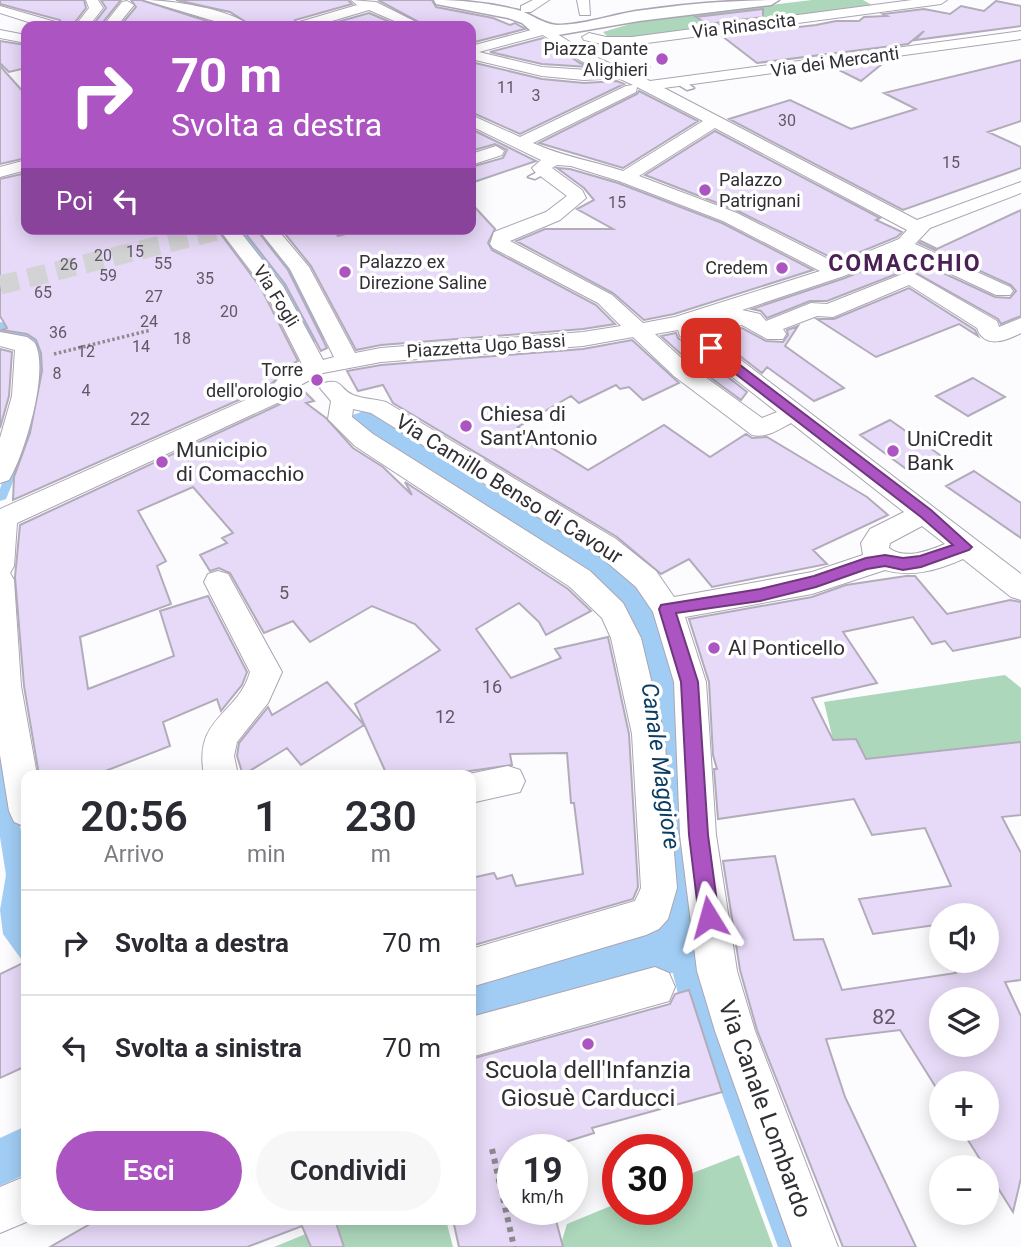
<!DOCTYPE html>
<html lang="it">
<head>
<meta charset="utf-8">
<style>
  :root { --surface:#fff; --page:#f7f7f7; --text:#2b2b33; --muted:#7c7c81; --line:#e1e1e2; --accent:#ac54c2 }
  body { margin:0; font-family:Roboto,sans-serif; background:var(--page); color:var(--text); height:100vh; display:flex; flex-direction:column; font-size:26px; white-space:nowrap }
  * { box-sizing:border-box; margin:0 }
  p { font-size:23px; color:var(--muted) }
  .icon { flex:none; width:38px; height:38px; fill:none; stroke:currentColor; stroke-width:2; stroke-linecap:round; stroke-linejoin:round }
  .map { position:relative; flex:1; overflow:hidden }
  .details { position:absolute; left:21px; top:770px; width:455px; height:455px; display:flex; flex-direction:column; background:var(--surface); border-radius:14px; box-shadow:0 4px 18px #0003 }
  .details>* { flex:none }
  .banner { position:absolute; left:21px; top:21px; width:455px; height:214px; border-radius:14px; box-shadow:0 4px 18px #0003; background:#ac54c2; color:#fff; overflow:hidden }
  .controls { position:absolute; left:929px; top:903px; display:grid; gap:14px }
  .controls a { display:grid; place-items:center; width:70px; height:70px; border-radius:50%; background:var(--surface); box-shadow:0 4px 18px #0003; font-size:35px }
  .speed { position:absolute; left:497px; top:1134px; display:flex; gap:14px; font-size:35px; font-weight:700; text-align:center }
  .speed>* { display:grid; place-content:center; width:91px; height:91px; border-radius:50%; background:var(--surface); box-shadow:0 4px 18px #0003; line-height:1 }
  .speed small { font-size:18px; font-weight:400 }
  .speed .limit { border:10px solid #d22; background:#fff; color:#111 }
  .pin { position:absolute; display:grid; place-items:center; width:60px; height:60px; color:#fff; margin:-30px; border-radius:14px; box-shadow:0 4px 10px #0006 }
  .me { position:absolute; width:77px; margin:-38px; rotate:352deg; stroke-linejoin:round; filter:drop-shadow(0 0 5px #0008) }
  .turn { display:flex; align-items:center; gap:24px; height:147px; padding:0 35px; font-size:32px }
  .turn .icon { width:91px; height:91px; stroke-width:2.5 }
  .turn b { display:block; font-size:49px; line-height:60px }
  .then { display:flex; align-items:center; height:66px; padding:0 35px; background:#0003; gap:14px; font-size:26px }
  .eta { display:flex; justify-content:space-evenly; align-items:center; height:119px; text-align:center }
  .eta b { font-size:42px; font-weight:600; line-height:49px }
  .primary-button { display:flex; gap:14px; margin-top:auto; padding:14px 35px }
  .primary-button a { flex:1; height:80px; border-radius:42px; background:var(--accent); color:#fff; font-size:28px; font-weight:600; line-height:80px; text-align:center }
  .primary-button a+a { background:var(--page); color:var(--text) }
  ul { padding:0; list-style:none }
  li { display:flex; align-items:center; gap:21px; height:105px; padding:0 35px; border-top:2px solid var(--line) }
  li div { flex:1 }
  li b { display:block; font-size:26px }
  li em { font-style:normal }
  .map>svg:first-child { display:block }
  .green { fill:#acd7bb }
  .water { fill:#a1cdf5 }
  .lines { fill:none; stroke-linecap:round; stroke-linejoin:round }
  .canal { fill:#a1cdf5; fill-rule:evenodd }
  .building { fill:#e7daf8; stroke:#b2acba; stroke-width:2; fill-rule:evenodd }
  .street-tunnel { stroke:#d3d2d5; stroke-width:19; stroke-dasharray:19 10; stroke-linecap:butt }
  .lane-casing { stroke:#aaa5b3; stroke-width:3 }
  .street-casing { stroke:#aaa5b3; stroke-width:2 }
  .secondary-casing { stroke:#aaa5b3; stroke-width:3 }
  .path-far1 { stroke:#8d8b8f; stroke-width:3.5; stroke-dasharray:2.5 2.5; stroke-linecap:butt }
  .path { stroke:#8d8b8f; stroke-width:6; stroke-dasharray:5 5; stroke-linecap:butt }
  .lane { fill:#fff; fill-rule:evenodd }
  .street { fill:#fff; fill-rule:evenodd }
  .secondary { fill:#fff; fill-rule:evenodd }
  .route { fill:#ac54c2; stroke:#70377e; stroke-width:2 }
  .poi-dot { fill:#ac54c2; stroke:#fff; stroke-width:2.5 }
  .labels { text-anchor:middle; stroke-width:7; stroke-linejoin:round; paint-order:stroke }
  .far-number-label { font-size:16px; fill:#5e5965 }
  .far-street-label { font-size:18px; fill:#312e34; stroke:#fff }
  .far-poi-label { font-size:18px; fill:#312e34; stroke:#fff; text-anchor:end }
  .number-label { font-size:18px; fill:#5e5965 }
  .poi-label { font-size:21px; fill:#312e34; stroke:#fff; text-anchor:start }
  .street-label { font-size:21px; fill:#312e34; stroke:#fff }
  .near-number-label { font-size:21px; fill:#5e5965 }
  .far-district-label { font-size:23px; font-weight:bold; letter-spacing:2px; fill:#4b2155; stroke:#fff }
  .water-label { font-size:23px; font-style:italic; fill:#0b3e63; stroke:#fff }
  .near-poi-label { font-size:24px; fill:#312e34; stroke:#fff }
  .near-street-label { font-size:24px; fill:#312e34; stroke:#fff }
</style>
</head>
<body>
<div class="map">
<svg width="1021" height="1247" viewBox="0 0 1021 1247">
  <rect width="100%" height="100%" fill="#fcfbfd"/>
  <!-- green -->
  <path class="green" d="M812,0H863L872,5L626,38H609L603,32L640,21Z
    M1005,675L1021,688V742L866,759L856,739L833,740L824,702Z
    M739,1155L773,1247H560L567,1224L618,1203V1209H677V1179Z
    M340,1220H446L453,1247H274Z"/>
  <!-- water -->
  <path class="water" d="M232,229H260L289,261L327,339L310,343Z
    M0,322L26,327L51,348L34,430L6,499L0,501V489L15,445L33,362L0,334Z
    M364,411H369L471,477L591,548L631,577L659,620L678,686L702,965L471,1026V981L555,961L656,928L626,619L398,457L350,416Z
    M0,724L26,856V973L24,963L3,934L0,910L6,875L0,837Z
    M708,986L802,1247H778L709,1059L689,990Z
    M26,1126V1174L0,1186V1138Z"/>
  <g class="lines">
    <!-- canal -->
    <path class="canal" d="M682,903L697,909L703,924L733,1031L726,1047L710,1054L694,1047L687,1031L661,924L667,909Z"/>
  </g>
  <!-- building -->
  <path class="building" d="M0,0H84L86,8L72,26H64L60,20L0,4Z
    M101,0H121L100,26H92L106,8Z
    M131,0H141L223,26H120L136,7Z
    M176,0H348L352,4L295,20L291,26H252L230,12Z
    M378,0H432L436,7L493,18L510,25L515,23L525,29L471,43V26H426Z
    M996,1L1021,6V26L915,40L924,31L908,44L757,63L722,36L816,25L836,21H859L864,17L887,16L883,14L924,9L950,14L961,6L984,11Z
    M763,9V17L707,24L696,17Z
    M369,13L400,26H323Z
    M543,38L580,63L589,67L542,64L490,52Z
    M0,41L26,45V68L9,72L0,63Z
    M887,60L861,81L833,67Z
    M1021,60V121L988,132L1021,147V168L903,210L729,119L790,100L851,129L916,109L884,93Z
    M471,62L542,79L584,83L617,81L624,84L520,134L471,112Z
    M0,66L26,95V158L0,164Z
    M639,91L698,121L623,168L539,143L637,94Z
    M471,129L536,161L471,183V167L503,158L507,150L495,144L471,151Z
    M715,131L880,218L876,220L902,232L897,237L838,261L738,211L645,175Z
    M557,168L570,169L618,183L722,223L813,270L674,314L644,320L613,293L516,241L545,229H613L577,209L594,200L584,188Z
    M26,173V229H217L261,288L298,361L281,369L284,372L268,387L13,500L14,477L30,433L42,371L41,353L36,340L27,334L2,330L7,328L0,316V179Z
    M471,203L495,229L488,243L492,250L596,305L615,324L583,329L381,345L356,350L311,266L281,229H331L338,236L367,229H471Z
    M1021,210V316L1001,324L998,319L909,269L827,301H810L767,318L761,311L752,309L845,278L879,264L890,269L915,260L995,297L1010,298L1016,291L1011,285L919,243L921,241L937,249Z
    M242,229H256L288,270L327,348L321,351L285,284Z
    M909,288L975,330L978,336L959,324L876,357L817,319H834Z
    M798,326L785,346L844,388L814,401L767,367L762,373L723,343L730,330L742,328L766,341L783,342L788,335L787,330Z
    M676,333L678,338L747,392L741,400L692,364L661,336Z
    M632,340L679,383L643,400L629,387L620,389L616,385L579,403L571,396L518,427L588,470L664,425L710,457L746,434L752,438L767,437L867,497L888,515L813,550L827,564L712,587L689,559L661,574L617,537L393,403L383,385L358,391L347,371L381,365L583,349Z
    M0,349L12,352L9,396L0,428Z
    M973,378L1005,397L968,416L936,396Z
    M301,388L314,401L306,403L326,418L353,448L383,467L412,495L405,482L568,589L591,611L546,635L539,622L519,603L476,629L511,678L561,658L555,649L608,637L629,734L638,887L633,899L471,946V878L494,873L497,879L512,875L516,886L583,874L574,803H571L567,753L510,754L512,765L463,772L461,775H387L355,704L440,650L415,624L372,606L310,642L293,621L264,633L230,573L219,568L210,571L200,555L227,543L222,538L233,533L193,487L138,511L166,561L157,566L171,604L80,637L88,689L174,656L160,611L208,596L247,672L242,685L221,711L217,699L163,722L170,746L95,775H39L24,686L15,577L20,525L287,401Z
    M890,420L940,455L909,471L860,435Z
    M974,471L1021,503V538L946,486Z
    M906,576H915L947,614L1010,600L1021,602V637L953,651L945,641L932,644L913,617L843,632L877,683L812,698L833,740L856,739L866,759L1021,742V815L1002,817L1021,853V980L1005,982L1021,1016V1178L1013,1212L961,1129H987V1083H942V1097L900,1030L826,1039L845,1097L916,1247H843L757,1030L740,970L723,861L775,856L794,940L823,939L842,990L956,973L951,961H987V915H942V940L935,925L873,934L859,899L951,886L925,828L872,835L854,799L718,819L714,769H717L713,755L709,682L689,619L812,597L846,585ZM942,999H987V1045H942Z
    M327,682L364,725L301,765L287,748L243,775L237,756L239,743L268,707L272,715Z
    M23,963L26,981V1066L0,1078V974Z
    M689,990L722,1092L592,1128L594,1133L540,1150H513V1209H553L563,1247H459L453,1220H471V1059L670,1004L675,994Z
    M97,1220H335L344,1247H311L302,1226L247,1247H50Z"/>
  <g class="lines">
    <!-- street-tunnel -->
    <path class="street-tunnel" d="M0,285L225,229"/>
    <!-- lane casing -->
    <g class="lane-casing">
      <path id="lane" d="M647,64L649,67L620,75L617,73Z
        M677,80H683L694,88L687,90L677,84Z
        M543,169L550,171L535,179L528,177Z"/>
    </g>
    <!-- street casing -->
    <g class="street-casing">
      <path id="street" d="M86,0H98L103,8L89,26H75L89,8Z
        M144,0C170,0 231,9 250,26H231Z
        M351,0L376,2L424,26H406L369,10L315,26H294L296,23L357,5Z
        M533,0H549L531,12H521V6Z
        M577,0H589L590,15H580Z
        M912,0H947L941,4L632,45H606L584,40L582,37L589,33L606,37H632Z
        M127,1L134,5L117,26H103L122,2Z
        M0,6L59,23L61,26H41L0,13Z
        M541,24L591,55L650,81L1021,31V39L664,88L917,220L1021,182V193L930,228L915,244L1010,287L1013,291L1010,295H996L915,257L889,267L879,261L844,276L742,310L760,314L766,321L811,303L827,304L910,271L997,321L999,327L1021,318V333C1006,341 984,349 977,328L909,285L833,317L817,316L783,329L786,334L783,339H767L742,325L728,328L723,340L716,341L1021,574V600L1011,597L963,559C938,570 912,578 885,570L812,594L685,617L706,682L716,835L737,971L755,1031L838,1247H792L715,1031L697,971L680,835L674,682L653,612L636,587L596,553L371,413L353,409L352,417L373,434L590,571L623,603L641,638L664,734L677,888L668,919L659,929L646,935L471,987V949L635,901L641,888L632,734L611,638L602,618L570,587L355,446L328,419L331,401L320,388L324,383C343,378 339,389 353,395C363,399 376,399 386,402L616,539L656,571L674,597L812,572L863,555L861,543L870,529L904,512L791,423C778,430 767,438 752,435L674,376L633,337L583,346L381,362L323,373L295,388L286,399L17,523L14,566L10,573L14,580L21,686L37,775H26V827L14,822L9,811L0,755V509L270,389L279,378L303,366L263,287L219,229H238L283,286L323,360L334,357L290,269L258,229H277L309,267L355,353L381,348L583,332L621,326L598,303L493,248L490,244L494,232L546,212L567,196L535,172L532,168L541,160L471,126V115L520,137L626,86L633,85L618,78L584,80L542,76L471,59V46L535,29L536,25ZM543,35L581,61L603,71L542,67L479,52ZM637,87L703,121L623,171C593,161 561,156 533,143L636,92ZM715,128L907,230L899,239L838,264L737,213L639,176ZM557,165L571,166L619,181L723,221L820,271L675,317L643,323L612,295L510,241L560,220L586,198L582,190L552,168ZM678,330L680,336L777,412L762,418L690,366L655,334ZM922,526L945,544C928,551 905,560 889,548L890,543Z
        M0,30L26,35V43L0,38Z
        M496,146L504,151L502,155L471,165V154Z
        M26,160V170L0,177V167Z
        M0,332L27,337L34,342C51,367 24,456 9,480L0,483V438L12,396L15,350L0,346Z
        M218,571L228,574L282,672L268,703L237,742L234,756L238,775H204C193,717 238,715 250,672L204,582L208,574Z
        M508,766L520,770L525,781L520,792L471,803V775H464Z
        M655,967L669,973L675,987L669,1001L471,1057V1017Z
        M26,1176V1220H31L0,1233V1187Z"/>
    </g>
    <!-- secondary casing -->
    <g class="secondary-casing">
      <path id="secondary" d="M434,0C462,0 490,3 518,10C532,14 542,24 557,25C582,25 611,15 636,11C684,4 731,0 779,0L771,5L639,21L558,35L530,30L522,23L508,18L436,4Z"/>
    </g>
    <!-- path-far1 -->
    <path class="path-far1" d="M54,354L151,330"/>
    <!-- path -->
    <path class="path" d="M492,1149L514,1247"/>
    <!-- lane -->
    <use href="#lane" class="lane"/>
    <!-- street -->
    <use href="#street" class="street"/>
    <!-- secondary -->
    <use href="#secondary" class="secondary"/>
  </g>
  <!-- route -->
  <path class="route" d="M706,346H715L931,510L972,547L969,550L921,567L903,570L885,566L867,569L816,587L760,601L676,613L698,682L708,835L719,917L716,924L709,927L702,924L699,917L689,835L681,682L659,609L661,605L760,589L814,576L866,558L885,555L903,558L920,556L953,545L921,517L706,351Z"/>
  <!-- markers -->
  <g class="poi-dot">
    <circle cx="662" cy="59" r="7"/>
    <circle cx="705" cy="190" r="7"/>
    <circle cx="782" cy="268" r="7"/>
    <circle cx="345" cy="272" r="7"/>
    <circle cx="317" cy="380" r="7"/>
    <circle cx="466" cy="426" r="7"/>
    <circle cx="893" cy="451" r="7"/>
    <circle cx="162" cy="462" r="7"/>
    <circle cx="714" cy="648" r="7"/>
    <circle cx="588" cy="1044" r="7"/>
  </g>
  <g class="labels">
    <!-- far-number labels -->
    <g class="far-number-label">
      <text x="506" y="93">11</text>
      <text x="536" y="101">3</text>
      <text x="787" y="126">30</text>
      <text x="951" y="168">15</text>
      <text x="617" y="208">15</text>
      <text x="135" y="257">15</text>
      <text x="103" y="261">20</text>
      <text x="163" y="269">55</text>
      <text x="69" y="270">26</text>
      <text x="108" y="281">59</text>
      <text x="205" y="284">35</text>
      <text x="43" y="298">65</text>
      <text x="154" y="302">27</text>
      <text x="229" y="317">20</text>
      <text x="149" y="327">24</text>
      <text x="58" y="338">36</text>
      <text x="182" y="344">18</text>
      <text x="141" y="352">14</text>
      <text x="86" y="357">12</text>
      <text x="57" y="379">8</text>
      <text x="86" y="396">4</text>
    </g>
    <!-- far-street labels -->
    <g class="far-street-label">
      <text transform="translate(744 26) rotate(-7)" y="6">Via Rinascita</text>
      <text transform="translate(835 62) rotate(-8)" y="6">Via dei Mercanti</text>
      <text transform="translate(276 296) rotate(58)" y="6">Via Fogli</text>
      <text transform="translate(486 346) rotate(-4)" y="6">Piazzetta Ugo Bassi</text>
    </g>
    <!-- far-poi labels -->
    <g class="far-poi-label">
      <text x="648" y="55">Piazza Dante<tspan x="648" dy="21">Alighieri</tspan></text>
      <text x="719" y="186" text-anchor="start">Palazzo<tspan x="719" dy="21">Patrignani</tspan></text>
      <text x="359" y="268" text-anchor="start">Palazzo ex<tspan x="359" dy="21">Direzione Saline</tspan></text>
      <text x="768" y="274">Credem</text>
      <text x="303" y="376">Torre<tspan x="303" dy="21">dell'orologio</tspan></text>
    </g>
    <!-- number labels -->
    <g class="number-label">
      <text x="140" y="425">22</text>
      <text x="284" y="599">5</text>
      <text x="492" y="693">16</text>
      <text x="445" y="723">12</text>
    </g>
    <!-- poi labels -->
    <g class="poi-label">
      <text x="480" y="421">Chiesa di<tspan x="480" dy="24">Sant'Antonio</tspan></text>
      <text x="907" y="446">UniCredit<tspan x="907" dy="24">Bank</tspan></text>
      <text x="176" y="457">Municipio<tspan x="176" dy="24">di Comacchio</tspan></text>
      <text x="728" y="655">Al Ponticello</text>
    </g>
    <!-- street labels -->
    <g class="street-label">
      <text transform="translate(509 489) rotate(32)" y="7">Via Camillo Benso di Cavour</text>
    </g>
    <!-- near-number labels -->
    <g class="near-number-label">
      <text x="884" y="1024">82</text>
    </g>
    <!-- far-district labels -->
    <g class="far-district-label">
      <text x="905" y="271">COMACCHIO</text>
    </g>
    <!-- water labels -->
    <g class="water-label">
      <text transform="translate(661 766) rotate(82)" y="8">Canale Maggiore</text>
    </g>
    <!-- near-poi labels -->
    <g class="near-poi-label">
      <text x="588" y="1078">Scuola dell'Infanzia<tspan x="588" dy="28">Giosuè Carducci</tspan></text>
    </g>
    <!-- near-street labels -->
    <g class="near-street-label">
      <text transform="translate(765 1109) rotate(70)" y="8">Via Canale Lombardo</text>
    </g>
  </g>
</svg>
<div class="controls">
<a><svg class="icon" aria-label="sound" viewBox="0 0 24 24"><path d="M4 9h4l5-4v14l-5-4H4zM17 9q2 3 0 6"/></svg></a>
<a><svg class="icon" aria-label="layers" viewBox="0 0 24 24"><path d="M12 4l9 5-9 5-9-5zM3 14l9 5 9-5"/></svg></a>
<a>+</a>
<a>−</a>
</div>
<div class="speed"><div>19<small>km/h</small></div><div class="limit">30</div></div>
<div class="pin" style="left:711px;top:348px;background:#d93025"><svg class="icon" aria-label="arrive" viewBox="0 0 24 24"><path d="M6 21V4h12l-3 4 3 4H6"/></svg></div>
<svg class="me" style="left:709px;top:917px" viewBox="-20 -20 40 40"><path d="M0-17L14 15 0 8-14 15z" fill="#ac54c2" stroke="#fff" stroke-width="4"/></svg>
<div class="banner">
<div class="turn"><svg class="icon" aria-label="right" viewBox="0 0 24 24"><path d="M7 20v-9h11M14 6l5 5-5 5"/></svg><div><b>70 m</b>Svolta a destra</div></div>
<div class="then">Poi<svg class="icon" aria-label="left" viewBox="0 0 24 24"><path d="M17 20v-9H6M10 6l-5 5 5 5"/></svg></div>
</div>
<section class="details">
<div class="eta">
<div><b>20:56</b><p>Arrivo</p></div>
<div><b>1</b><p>min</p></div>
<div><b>230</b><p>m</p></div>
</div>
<ul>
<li><svg class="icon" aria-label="right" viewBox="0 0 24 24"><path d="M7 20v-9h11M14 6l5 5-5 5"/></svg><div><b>Svolta a destra</b></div><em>70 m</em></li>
<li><svg class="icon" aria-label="left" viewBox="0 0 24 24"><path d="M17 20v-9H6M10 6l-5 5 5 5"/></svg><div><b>Svolta a sinistra</b></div><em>70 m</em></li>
</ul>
<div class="primary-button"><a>Esci</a><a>Condividi</a></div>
</section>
</div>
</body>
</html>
